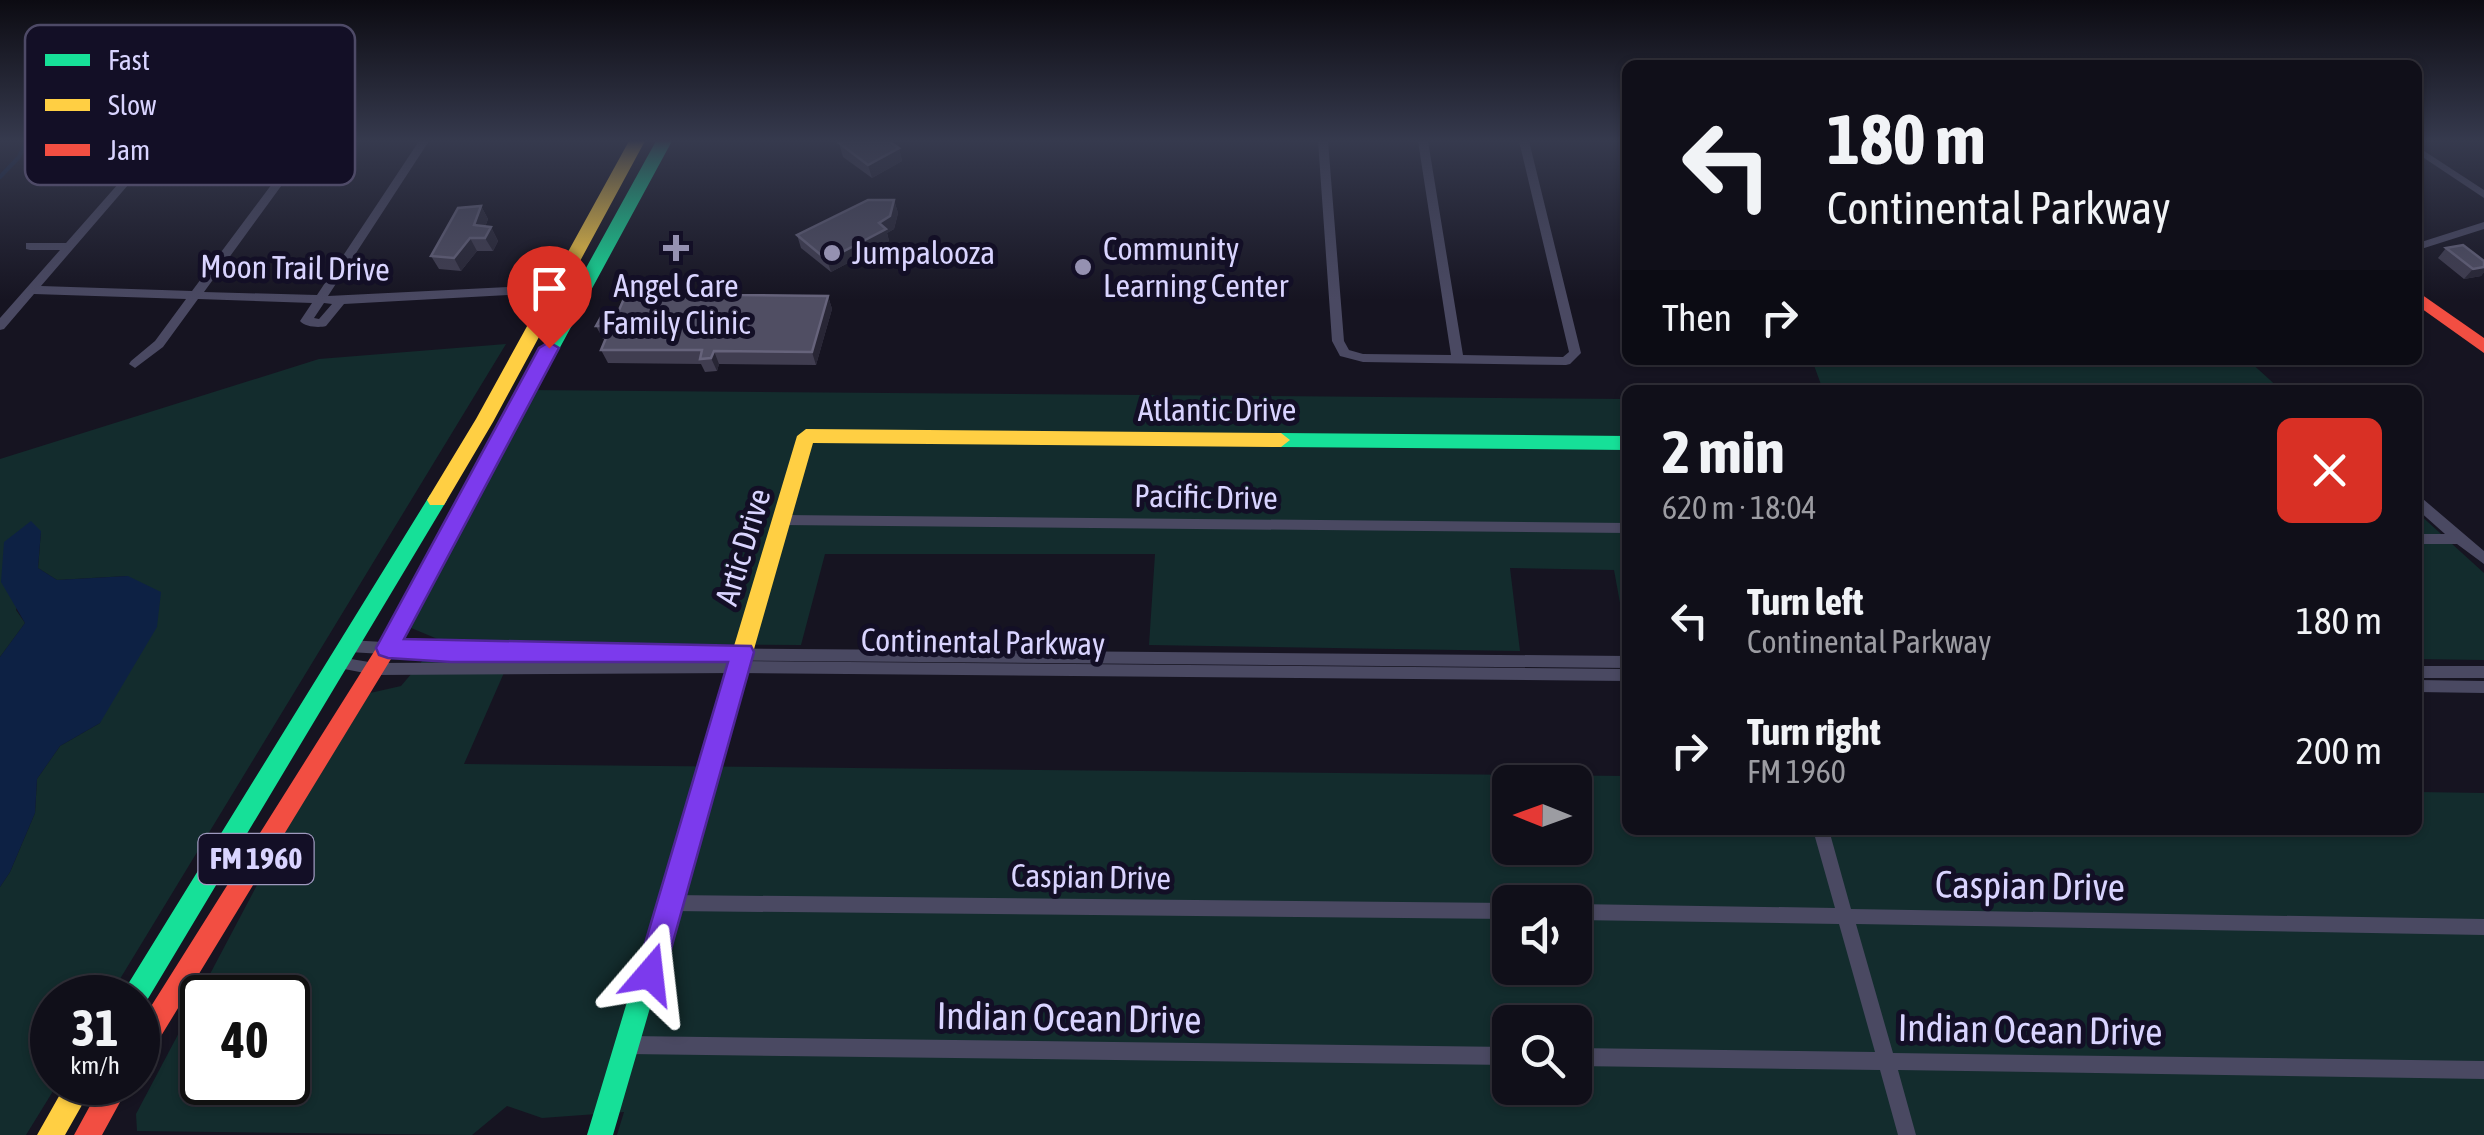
<!DOCTYPE html>
<html lang="en">
<head>
<meta charset="utf-8">
<style>
  :root { --surface:#100f19; --page:#191822; --text:#f1f3f6; --muted:#9c9ca2; --line:#302f38 }
  body { margin:0; font-family:"Asap Condensed",sans-serif; background:var(--page); color:var(--text); height:100vh; display:flex; flex-direction:column; font-size:38px; white-space:nowrap }
  * { box-sizing:border-box; margin:0 }
  p { font-size:32px; color:var(--muted) }
  .icon { flex:none; width:55px; height:55px; fill:none; stroke:currentColor; stroke-width:2; stroke-linecap:round; stroke-linejoin:round }
  .map { position:relative; flex:1; overflow:hidden }
  .sheet { position:absolute; left:1622px; top:385px; width:800px; height:450px; display:flex; flex-direction:column; background:var(--surface); border-radius:15px; box-shadow:0 2px 8px #0004,0 0 0 2px var(--line) }
  .sheet>* { flex:none }
  .banner { position:absolute; left:1622px; top:60px; width:800px; height:305px; border-radius:15px; box-shadow:0 2px 8px #0004,0 0 0 2px var(--line); background:#100f19; color:var(--text); overflow:hidden }
  .needle { width:65px; rotate:271deg }
  .tools { position:absolute; left:1492px; top:765px; display:grid; gap:20px }
  .tools a { display:grid; place-items:center; width:100px; height:100px; border-radius:15px; background:var(--surface); box-shadow:0 2px 8px #0004,0 0 0 2px var(--line); font-size:50px }
  .speed { position:absolute; left:30px; top:975px; display:flex; gap:20px; font-size:50px; font-weight:700; text-align:center }
  .speed>* { display:grid; place-content:center; width:130px; height:130px; border-radius:50%; background:var(--surface); box-shadow:0 2px 8px #0004,0 0 0 2px var(--line); line-height:1 }
  .speed small { font-size:25px; font-weight:400 }
  .speed .limit { border:5px solid #111; border-radius:15px; background:#fff; color:#111 }
  .pin { position:absolute; display:grid; place-items:center; width:85px; height:85px; color:#fff; margin:-102px -42px; border-radius:50% 50% 50% 0; rotate:-45deg; box-shadow:0 0 10px #0007 }
  .pin .icon { rotate:45deg }
  .me { position:absolute; width:110px; margin:-55px; rotate:17deg; stroke-linejoin:round; filter:drop-shadow(0 0 8px #0008) }
  .turn { display:flex; align-items:center; gap:35px; height:210px; padding:0 40px; font-size:45px }
  .turn .icon { width:130px; height:130px; stroke-width:2.5 }
  .turn b { display:block; font-size:70px; line-height:85px }
  .then { display:flex; align-items:center; height:95px; padding:0 40px; background:#0003; gap:20px; font-size:38px }
  .round { display:grid; place-items:center; flex:none; width:105px; height:105px; border-radius:15px; background:var(--page) }
  .summary { display:flex; align-items:center; justify-content:space-between; height:170px; padding:0 40px }
  h1 { font-size:60px; font-weight:700; line-height:75px }
  ul { padding:0; list-style:none }
  li { display:flex; align-items:center; gap:30px; height:130px; padding:0 40px }
  li div { flex:1 }
  li b { display:block; font-size:38px }
  li em { font-style:normal }
  .map>svg:first-child { display:block }
  .green { fill:#132c2d; fill-rule:evenodd }
  .water { fill:#0d2144 }
  .lines { fill:none; stroke-linecap:round; stroke-linejoin:round }
  .stream { stroke:#0d2144; stroke-width:4 }
  .street { fill:#4a4962; fill-rule:evenodd }
  .fast { fill:#16e098; fill-rule:evenodd }
  .slow { fill:#ffcf43; fill-rule:evenodd }
  .jam { fill:#f24e42; fill-rule:evenodd }
  .wall { fill:#403d50 }
  .shaded-wall { fill:#282635 }
  .building { fill:#504e63; stroke:#66637b; stroke-width:2.5 }
  .route { fill:#7c3aed; stroke:#51269a; stroke-width:2.5 }
  .poi-dot { fill:#9591b1; stroke:#130f26; stroke-width:4 }
  .labels { text-anchor:middle; stroke-width:10; stroke-linejoin:round; paint-order:stroke }
  .shield { fill:#130f26; stroke:#9e99be; stroke-width:2.5 }
  .shield-label { font-size:30px; font-weight:bold; fill:#d9d4ff }
  .poi-label { font-size:32px; fill:#d9d4ff; stroke:#130f26; text-anchor:start }
  .street-label { font-size:32px; fill:#d9d4ff; stroke:#130f26 }
  .near-street-label { font-size:38px; fill:#d9d4ff; stroke:#130f26 }
  .key { fill:#130f26; stroke:#4e4a67; stroke-width:2.5 }
  .key-label { font-size:28px; fill:#d9d4ff }
</style>
</head>
<body>
<div class="map">
<svg width="2484" height="1135" viewBox="0 0 2484 1135">
  <rect width="100%" height="100%" fill="#161421"/>
  <!-- green -->
  <path class="green" d="M506,344L109,997L52,998V1082L58,1083L26,1135H0V887L10,872L35,813L37,779L60,746L100,723L128,576L57,580L38,568L41,531L16,610L25,623L0,657V459L319,359Z
    M1812,360H2248L2281,390H1823Z
    M528,390L1627,399V641L1614,570L1510,568L1520,651L1149,645L1155,554H825L801,645L517,643L464,764L1627,776L1628,830H2418V792L2484,793V1135H617L624,1112L542,1118L507,1106L472,1135L137,1131L136,1114L357,696L401,686L440,640L404,625ZM1510,782H1575V848H1510ZM1510,902H1575V968H1510ZM202,998H288V1082H202ZM1510,1022H1575V1088H1510Z
    M2418,513L2484,573V660L2418,659Z"/>
  <!-- water -->
  <path class="water" d="M31,521L41,531L38,568L57,580L128,576L161,592L157,627L100,723L60,746L37,779L35,813L10,872L0,887V657L25,623L1,582L4,542Z"/>
  <g class="lines">
    <!-- stream -->
    <path class="stream" d="M0,177L19,157L26,141"/>
    <!-- street -->
    <path class="street" d="M156,141H166L41,286L192,291L304,141H314L204,292L317,295L419,141H429L328,296L508,287L557,288L563,292L557,296L508,295L344,304L326,326C319,328 305,327 300,321L312,303L198,299L163,347L135,368L129,364L131,361L155,341L186,299L34,294L4,329L0,330V318L60,250H30L26,249V243H66L126,175L95,174L90,171L91,169H131ZM324,303L332,304L319,319L314,318Z
      M1318,141H1328L1344,341L1349,350L1363,354L1451,355L1418,141H1428L1463,355L1563,357L1569,352L1519,141H1529L1581,353L1570,364L1566,365L1363,362L1340,356L1332,341Z
      M2418,147L2484,190V198L2418,154Z
      M2484,222V229L2418,250V243Z
      M2418,498L2423,499L2484,551V564L2457,544H2418V534H2445L2418,510Z
      M783,515L1628,523V533L783,525L776,520Z
      M349,640L451,646L1628,656V668L451,658L349,652L344,650L342,646L344,642Z
      M339,657L375,663L738,661L1628,669V681L738,673L375,675L334,667L332,663L334,659Z
      M2418,666H2484V678H2418Z
      M2418,680L2484,681V693L2418,692Z
      M1813,830H1829L1851,909L2484,919V935L1856,924L1893,1053L2484,1061V1079L1898,1070L1916,1135H1898L1880,1070L1575,1066V1048L1875,1052L1839,924L1575,920V904L1835,908Z
      M671,895L1510,903V919L671,911L665,908L663,903L665,898Z
      M628,1036L1510,1047V1065L628,1054L622,1051L619,1045L622,1039Z"/>
    <!-- fast -->
    <path class="fast" d="M656,141H672L391,659L384,662L377,659L374,653L377,647Z
      M1281,433L1628,436V450L1281,447L1272,440Z
      M437,493L444,495L447,500L444,505L143,1007L138,1009V998H122L125,989L430,495Z
      M721,717L729,719L732,726L613,1135H587L710,726L713,719Z"/>
    <!-- slow -->
    <path class="slow" d="M629,141H645L493,422L444,505H430L427,500L430,495L476,419Z
      M806,429L1281,433L1290,440L1281,447L813,443L732,726L729,733L721,735L713,733L710,726L797,436Z
      M67,1082H95L65,1135H37Z"/>
    <!-- jam -->
    <path class="jam" d="M2418,292L2484,338V353L2418,306Z
      M384,644L391,647L394,653L391,659L147,1059L138,1063V1027L377,647Z
      M103,1082H131L102,1135H74Z"/>
  </g>
  <!-- wall -->
  <path class="wall" d="M839,143L899,148L902,161L872,178L843,157Z
    M894,200L898,213L894,229L887,233L889,241L831,272L801,248L797,235Z
    M481,206L488,219L485,227H491L498,241L493,251H477L461,271L439,269L431,256Z
    M2446,248L2484,261V272L2481,276L2464,279L2438,258Z
    M722,295L828,296L832,309L816,365L719,364L717,371L705,372L701,364L608,363L601,350L606,339H603L596,326L616,317Z"/>
  <!-- shaded-wall -->
  <path class="shaded-wall" d="M899,148L902,161L872,178L868,165Z
    M894,200L898,213L894,229L887,233L889,241L831,272L827,260L879,223Z
    M481,206L488,219L481,238L474,225Z
    M491,227L498,241L493,251L485,238Z
    M470,238L477,251L461,271L454,258Z
    M2484,267V272L2481,276L2464,279L2473,269Z
    M828,296L832,309L816,365L812,352Z
    M714,351L719,364L717,371L711,358Z"/>
  <!-- building -->
  <path class="building" d="M845,141H889L899,148L868,165L839,143Z
    M868,200H894L890,216L879,223L886,229L827,260L797,235Z
    M481,206L474,225L491,227L485,238H470L454,258L431,256L458,208Z
    M2463,245L2484,261V267L2473,269L2446,248Z
    M724,288H737L735,295L828,296L812,352L714,351L711,358L700,359L702,350H601L611,326H596L601,317H616L626,294L722,295Z"/>
  <!-- sky -->
  <linearGradient id="sky" x2="0" y2="1"><stop stop-color="#0c0b12"/><stop offset="0.47" stop-color="#363a4e"/><stop offset="1" stop-color="#363a4e" stop-opacity="0"/></linearGradient>
  <rect width="2484" height="300" fill="url(#sky)"/>
  <!-- route -->
  <path class="route" d="M549,342L559,348L404,639L751,646L754,652L664,974L660,983L650,987L640,983L636,974L728,662H451L388,658L379,655L376,648L539,348Z"/>
  <!-- markers -->
  <g class="poi-dot">
    <path d="M671 233h10v10h10v10h-10v10h-10v-10h-10v-10h10z"/>
    <circle cx="832" cy="253" r="10"/>
    <circle cx="1083" cy="267" r="10"/>
  </g>
  <g class="labels">
    <!-- shield labels -->
    <rect class="shield" x="198.5" y="834" width="115" height="50" rx="8"/>
    <g class="shield-label">
      <text x="256" y="869">FM 1960</text>
    </g>
    <!-- poi labels -->
    <g class="poi-label">
      <text x="1103" y="260">Community<tspan x="1103" dy="37">Learning Center</tspan></text>
      <text x="852" y="264">Jumpalooza</text>
      <text x="676" y="297" text-anchor="middle">Angel Care<tspan x="676" dy="37">Family Clinic</tspan></text>
    </g>
    <!-- street labels -->
    <g class="street-label">
      <text transform="translate(295 268) rotate(1)" y="11">Moon Trail Drive</text>
      <text x="1217" y="421">Atlantic Drive</text>
      <text transform="translate(1206 497) rotate(1)" y="11">Pacific Drive</text>
      <text transform="translate(743 547) rotate(-73)" y="11">Artic Drive</text>
      <text transform="translate(983 642) rotate(1)" y="11">Continental Parkway</text>
      <text transform="translate(1091 877) rotate(1)" y="11">Caspian Drive</text>
    </g>
    <!-- near-street labels -->
    <g class="near-street-label">
      <text transform="translate(2030 886) rotate(1)" y="13">Caspian Drive</text>
      <text transform="translate(1069 1018) rotate(1)" y="13">Indian Ocean Drive</text>
      <text transform="translate(2030 1030) rotate(1)" y="13">Indian Ocean Drive</text>
    </g>
  </g>
  <!-- legend -->
  <rect x="25" y="25" width="330" height="160" rx="15" class="key"/>
  <rect x="45" y="54" width="45" height="12" fill="#16e098"/>
  <rect x="45" y="99" width="45" height="12" fill="#ffcf43"/>
  <rect x="45" y="144" width="45" height="12" fill="#f24e42"/>
  <g class="key-label">
    <text x="108" y="70">Fast</text>
    <text x="108" y="115">Slow</text>
    <text x="108" y="160">Jam</text>
  </g>
</svg>
<div class="tools">
<a><svg class="needle" viewBox="-14 -14 28 28"><path d="M0-13l5 13h-10z" fill="#e53935"/><path d="M0 13l5-13h-10z" fill="#9c9ca2"/></svg></a>
<a><svg class="icon" aria-label="sound" viewBox="0 0 24 24"><path d="M4 9h4l5-4v14l-5-4H4zM17 9q2 3 0 6"/></svg></a>
<a><svg class="icon" aria-label="search" viewBox="0 0 24 24"><circle cx="10" cy="10" r="6"/><path d="M15 15l6 6"/></svg></a>
</div>
<div class="speed"><div>31<small>km/h</small></div><div class="limit">40</div></div>
<div class="pin" style="left:549px;top:348px;background:#d93025"><svg class="icon" aria-label="arrive" viewBox="0 0 24 24"><path d="M6 21V4h12l-3 4 3 4H6"/></svg></div>
<svg class="me" style="left:650px;top:974px" viewBox="-20 -20 40 40"><path d="M0-17L14 15 0 8-14 15z" fill="#7c3aed" stroke="#fff" stroke-width="4"/></svg>
<div class="banner">
<div class="turn"><svg class="icon" aria-label="left" viewBox="0 0 24 24"><path d="M17 20v-9H6M10 6l-5 5 5 5"/></svg><div><b>180 m</b>Continental Parkway</div></div>
<div class="then">Then<svg class="icon" aria-label="right" viewBox="0 0 24 24"><path d="M7 20v-9h11M14 6l5 5-5 5"/></svg></div>
</div>
<section class="sheet">
<div class="summary"><div><h1>2 min</h1><p>620 m · 18:04</p></div><a class="round" style="background:#d93025;color:#fff"><svg class="icon" aria-label="close" viewBox="0 0 24 24"><path d="M6 6l12 12M18 6L6 18"/></svg></a></div>
<ul>
<li><svg class="icon" aria-label="left" viewBox="0 0 24 24"><path d="M17 20v-9H6M10 6l-5 5 5 5"/></svg><div><b>Turn left</b><p>Continental Parkway</p></div><em>180 m</em></li>
<li><svg class="icon" aria-label="right" viewBox="0 0 24 24"><path d="M7 20v-9h11M14 6l5 5-5 5"/></svg><div><b>Turn right</b><p>FM 1960</p></div><em>200 m</em></li>
</ul>
</section>
</div>
</body>
</html>
